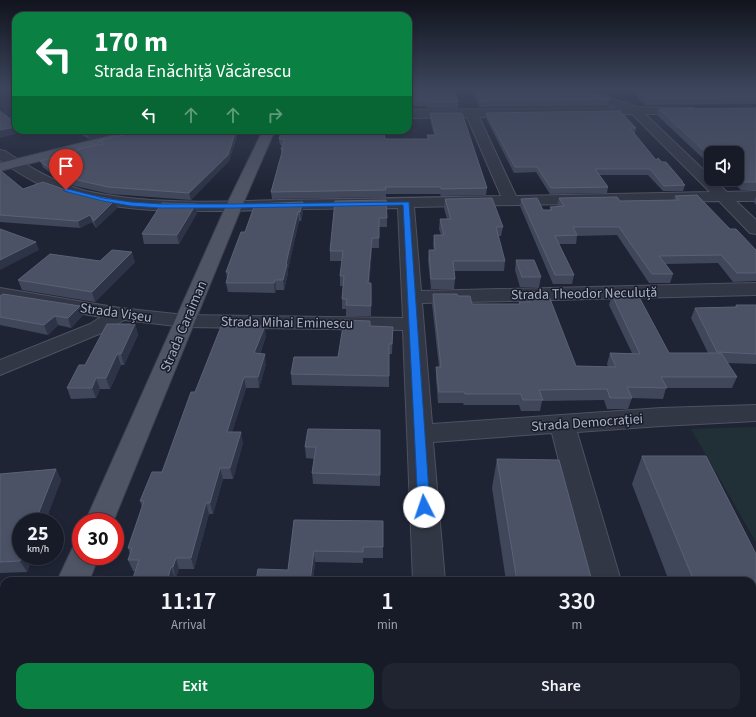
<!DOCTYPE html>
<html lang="en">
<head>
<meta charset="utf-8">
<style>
  :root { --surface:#171b28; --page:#202430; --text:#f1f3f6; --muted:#9ea1a8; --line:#363945; --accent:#0b8043 }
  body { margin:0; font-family:"Source Sans 3",sans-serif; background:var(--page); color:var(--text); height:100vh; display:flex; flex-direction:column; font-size:15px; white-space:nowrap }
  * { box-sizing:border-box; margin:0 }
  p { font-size:13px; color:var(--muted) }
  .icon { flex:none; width:22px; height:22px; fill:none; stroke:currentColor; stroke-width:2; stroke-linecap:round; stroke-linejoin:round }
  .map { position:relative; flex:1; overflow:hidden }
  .panel { position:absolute; left:0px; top:577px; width:756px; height:140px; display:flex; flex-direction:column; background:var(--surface); border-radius:12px 12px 0 0; box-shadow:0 2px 6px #0003,0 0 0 1px var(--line) }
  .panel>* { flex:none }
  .top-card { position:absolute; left:12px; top:12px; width:400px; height:122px; border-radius:12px; box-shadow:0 2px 6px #0003,0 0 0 1px var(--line); background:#0b8043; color:#fff; overflow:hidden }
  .controls { position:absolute; left:704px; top:146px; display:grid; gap:8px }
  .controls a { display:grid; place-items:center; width:40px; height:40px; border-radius:8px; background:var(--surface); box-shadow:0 2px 6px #0003,0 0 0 1px var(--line); font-size:20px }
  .speed { position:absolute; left:12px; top:513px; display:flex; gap:8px; font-size:20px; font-weight:700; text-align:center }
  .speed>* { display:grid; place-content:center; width:52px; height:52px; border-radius:50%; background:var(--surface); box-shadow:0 2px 6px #0003,0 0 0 1px var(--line); line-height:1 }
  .speed small { font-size:10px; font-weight:400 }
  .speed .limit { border:6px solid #d22; background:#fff; color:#111 }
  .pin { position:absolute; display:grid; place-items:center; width:34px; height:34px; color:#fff; margin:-41px -17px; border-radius:50% 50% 50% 0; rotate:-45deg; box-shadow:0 0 4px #0007 }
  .pin .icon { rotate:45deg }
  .me { position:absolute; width:44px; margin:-22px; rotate:356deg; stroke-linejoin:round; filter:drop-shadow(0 0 3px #0008) }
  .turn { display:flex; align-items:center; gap:14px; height:84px; padding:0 16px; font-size:18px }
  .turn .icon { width:52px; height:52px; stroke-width:2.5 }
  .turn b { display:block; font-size:28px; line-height:34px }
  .lanes { display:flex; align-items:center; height:38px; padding:0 16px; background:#0003; justify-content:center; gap:20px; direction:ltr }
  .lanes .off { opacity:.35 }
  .eta { display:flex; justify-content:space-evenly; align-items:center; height:68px; text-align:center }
  .eta b { font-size:24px; font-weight:600; line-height:28px }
  .button { display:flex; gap:8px; margin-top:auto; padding:8px 16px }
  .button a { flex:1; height:46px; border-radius:12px; background:var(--accent); color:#fff; font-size:16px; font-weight:600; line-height:46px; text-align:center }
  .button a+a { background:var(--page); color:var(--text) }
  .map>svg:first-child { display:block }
  .green { fill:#213036 }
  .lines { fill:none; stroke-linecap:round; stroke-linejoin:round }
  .minor-casing { stroke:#4d5161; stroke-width:2 }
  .major-casing { stroke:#3c404f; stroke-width:2 }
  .minor { fill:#323745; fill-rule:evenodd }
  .major { fill:#505566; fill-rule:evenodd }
  .wall { fill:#40475b }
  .shaded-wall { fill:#2e3447 }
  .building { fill:#4c5266; stroke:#5b6175 }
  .route { fill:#1a73e8; stroke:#114b97 }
  .labels { text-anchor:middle; stroke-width:3; stroke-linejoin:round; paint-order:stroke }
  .street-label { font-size:14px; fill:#acb1c3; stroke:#181c2a }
</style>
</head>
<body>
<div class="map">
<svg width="756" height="717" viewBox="0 0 756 717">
  <rect width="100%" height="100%" fill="#1f2435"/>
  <!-- green -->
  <path class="green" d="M756,427V542L691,429Z"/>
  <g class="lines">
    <!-- minor casing -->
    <g class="minor-casing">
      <path id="minor" d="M570,89H585L637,107L693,108L695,110L693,112L689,114H645L711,177V179H713L727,192L756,191V201H736L756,220V234L750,233L719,201L414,207L421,291L756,283V295L422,303L432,424L661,408L756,405V421L661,426L577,432L621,581H589L552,433L433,442L445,581H413L403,330L185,327L124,320L104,332L0,375V360L90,324L101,317L0,300V288L120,308L185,315L403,318L398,208C352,208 306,209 259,210C191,212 111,215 47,188C30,180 15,171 0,160V150L5,151C30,168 56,183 86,191C149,205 216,202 280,200C353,199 427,198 501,196L467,117L408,118V110L616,108L571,91ZM632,114L710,192L516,196L479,117Z
        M111,130H126L132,136L131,139C123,141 115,136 111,130Z
        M4,640V674L0,675V641Z
        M420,713H456V717H420Z
        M623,713H659L660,717H624Z"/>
    </g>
    <!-- major casing -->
    <g class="major-casing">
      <path id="major" d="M133,130H154L152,133L0,171V163Z
        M263,130H275L242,206L113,522H85L226,206Z
        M81,544V556H99L89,581H57L73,547Z
        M4,702V713H36L35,717H0V711Z"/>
    </g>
    <!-- minor -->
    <use href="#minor" class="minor"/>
    <!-- major -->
    <use href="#major" class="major"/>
  </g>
  <!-- wall -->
  <path class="wall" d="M12,89H16V92Z
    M408,89L458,102V108H427V106H414L413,104H408Z
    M470,89H579L609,99L608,106L480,107Z
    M589,89H598L596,91Z
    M629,89H751L753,91H756V104L646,105Z
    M756,108V190H741L729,179H737V153H711V166L657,115L659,109Z
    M430,113L487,188L486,195L441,196L440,194H386V197L272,199L271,192L281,154V149L282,145H280L279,139H427V135H434L430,119Z
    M486,113L636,128L635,133H634L656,160L683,182V183L685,185L683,191H663L648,175H599L608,187L607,193L550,194L536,172L514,173L486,118Z
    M74,130H111L112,134L89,139Z
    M143,130H239L229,161L191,200L110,194L75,186L59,180L43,167L40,161L78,151V149L100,144L99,141Z
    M0,170L23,189L117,208L96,228L92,222L80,228L0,222Z
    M675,196L730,229L756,250V281L733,282L718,263L666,264L673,274L670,283H649L617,235L577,236L576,244H559L574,275L572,284H553L520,206L521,199L543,210H550V207L558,206H557L559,198L620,201L674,200Z
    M756,196V205L754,202Z
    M445,199L503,227L501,236H498L505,261L504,271H454L455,279L454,289H431L428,260L429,250H434L433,245L434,235H441L439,229L440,219H447L444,208Z
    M335,201L387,218V227H379V248H372L369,283H371V316H346V309H342V299L343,286H340V276L342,261H330V251Z
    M196,204L197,213L179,244H144L142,234Z
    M255,204L303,211L301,221H299L288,269V273L284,290H276L275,293L228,292L226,283L227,279L226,272L245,232Z
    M516,260L541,277L539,287H520L515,270Z
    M100,261L135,262L95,302L22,290L18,280Z
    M527,292L576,366L608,367L607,364L610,353H632L609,305L612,295L669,353H708L691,318L695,308L735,307L736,305H756V364L727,363L737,377L732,388H666L663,399L632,398L628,409H607L604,400L542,401L540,411H521L519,405H464L463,403H438L436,378V367H439L432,304L433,294L458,296L472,304H519V302H525Z
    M0,296L83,315L71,328L58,325L48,335L0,325Z
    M135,324L138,335L124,365H121L110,389H100L96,398L71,399L67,388L85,365Z
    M370,326L393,327L392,354H389V387L292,385L291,374L338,357Z
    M266,336L260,354L266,364L259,388H246L232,432L243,443L233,479H223L213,514H209L194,569H179L176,578L133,571L128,560L130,554L128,548L142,507L140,501L162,472L195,392Z
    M380,430V486L313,484L312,473L314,459L306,458L305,447Z
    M642,456H706L756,554V717H721L719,713H752V581H669L632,484Z
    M497,459L592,581H506L492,488Z
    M56,469L61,480L45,522H21V556H33L27,572L0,573V474Z
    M294,520L383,521V558H363V563L315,562L313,581H256L288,570Z
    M86,713H164L163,717H89Z
    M315,713H384V717H314Z
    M527,713H627L628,717H527Z"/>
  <!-- shaded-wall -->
  <path class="shaded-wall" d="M16,127V130H21L22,132L0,138V130Z
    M99,130H111L112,134L89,139L87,133Z
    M236,130H239L229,161L191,200L189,193Z
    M115,200L117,208L96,228L94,221Z
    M303,202V211L301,221L300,212Z
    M196,204L197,213L179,244L177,235Z
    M298,212L299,221L288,269V273L284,290L283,280L286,264Z
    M90,215L92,222L80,228L78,221Z
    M372,238V248L369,293L368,283Z
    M36,242L39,250L0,270V260Z
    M132,252L135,262L95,302L92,292Z
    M275,280L276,290L275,293L274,283Z
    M371,283L372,293L371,316Z
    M80,306L83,315L71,328L68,318Z
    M55,316L58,325L48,335L44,325Z
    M135,324L138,335L124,365L121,354Z
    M265,326L266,336L256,364L254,353Z
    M117,354L121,365L110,389L106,378Z
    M265,354L266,364L259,388L258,377Z
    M244,377L246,388L229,443L227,432Z
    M96,378L100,389L96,398L92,388Z
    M241,432L243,443L233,479L230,468Z
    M220,468L223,479L213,514L210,503Z
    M56,469L61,480L45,522H35Z
    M206,503L209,514L194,569L191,558Z
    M314,551L315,562L313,581H310Z
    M22,556H33L27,572L20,561Z
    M176,558L179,569L176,578L173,567Z
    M171,567L175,578L174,581H167Z
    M132,713H136L138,717H131Z
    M159,713H164L163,717H161Z"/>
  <!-- building -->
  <path class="building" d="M408,89H454L458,102H428L427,100L414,101L413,99H408Z
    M474,89H579L609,99L481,101Z
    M637,89H751L753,91H756V98L648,99Z
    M756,108V182H744L737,176V153H711V157L659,109Z
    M0,111L16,123V127L0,130Z
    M620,111L636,128H630L656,160L658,158L662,162H666L683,182H682L685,185L664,186L650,169H595L608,187L551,188L537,167H515L486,113Z
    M430,113H462L487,188L441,189V187H385L386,190L271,192L283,149H281L285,139H279L282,130H384L385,139H429L427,135H436Z
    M82,130H100L87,133Z
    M143,130H236L228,155L189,193L108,187L73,179L56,173L40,161L79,150L78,149L103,144L99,141Z
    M0,170L23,189L43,182L69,191L115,200L94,221L90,215L78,221L0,215Z
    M697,195L730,229H736L756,250V273H737L721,255L659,256L673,274H652L619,227H573L577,235L555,236L574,275H555L521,199L537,198L543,210H552L550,207L564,206L559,198L617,197L620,201L679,200L675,196Z
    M492,198L503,227H496L505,261H453L455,279H431L429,250H435L434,235H444L440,219H451L445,199Z
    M386,200L387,218H379V238H372L368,283H371V306L346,305L347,299H342L344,276H340L343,251H330L335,201Z
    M303,202L300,212H298L286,264H287L283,280H275L274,283H226L229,272H226L241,232H245L255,204Z
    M162,203L196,204L177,235L142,234Z
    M0,229L36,242L0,260Z
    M112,250L132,252L92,292L18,280L50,254L100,261Z
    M516,260H534L541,277H522Z
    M547,291L576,366L616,367L610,353L640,354L612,295H638L669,353H721L737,377H661L667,388L627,387L632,398H610L607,389L539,390L543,400H523L521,394H465L464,392H439L436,367H441L433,294H457L458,296H470L472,304H520L519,302H530L527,292Z
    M3,294L80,306L68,318L55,316L44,325L0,317V296Z
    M736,305H756V354L717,352L695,308L737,307Z
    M344,320L370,321V326L393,327L392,344H389V376L291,374L294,357H338Z
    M107,324H135L121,354H117L106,378H96L92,388H67L79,365H85Z
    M222,324L265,326L254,353L265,354L258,377H244L227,432H241L230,468H220L210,503H206L191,558H176L173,567H171L167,581H132L139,560H128L132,548H128L144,501H140L152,472H162L191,392H195Z
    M308,429L380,430V475L312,473L316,447H305Z
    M642,456H706L756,554V717H751L749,713H752V581H694Z
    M497,459L559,460L592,581H517Z
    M56,469L35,522H21V556H22L20,561L0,562V474Z
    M294,520L383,521V547H363V552L314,551L310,581H256L258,569L288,570Z
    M101,713H132L131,717H100Z
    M315,713H377L376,717H314Z
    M540,713H627L628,717H540Z"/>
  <!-- sky -->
  <linearGradient id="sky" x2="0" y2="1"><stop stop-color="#11141d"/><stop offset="0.47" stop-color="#3c455c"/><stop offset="1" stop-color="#3c455c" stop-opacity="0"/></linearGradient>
  <rect width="756" height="189" fill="url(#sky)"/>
  <!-- route -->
  <path class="route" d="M64,188L103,198L131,202L161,204H234L409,202L430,507L428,511L424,512L420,511L418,507L403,205L234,208H161L131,206L103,201L64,191Z"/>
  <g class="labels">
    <!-- street labels -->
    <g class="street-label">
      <text transform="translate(584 293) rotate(-1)" y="5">Strada Theodor Neculuță</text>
      <text transform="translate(116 312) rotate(8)" y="5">Strada Vișeu</text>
      <text transform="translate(287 322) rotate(1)" y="5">Strada Mihai Eminescu</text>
      <text transform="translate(183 326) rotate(-67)" y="5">Strada Caraiman</text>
      <text transform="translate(587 422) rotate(-4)" y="5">Strada Democrației</text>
    </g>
  </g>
</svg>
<div class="controls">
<a><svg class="icon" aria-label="sound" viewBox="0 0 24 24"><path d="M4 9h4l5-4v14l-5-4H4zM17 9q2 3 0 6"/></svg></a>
</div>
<div class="speed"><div>25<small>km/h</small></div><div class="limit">30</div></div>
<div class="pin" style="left:66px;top:190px;background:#d93025"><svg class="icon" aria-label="arrive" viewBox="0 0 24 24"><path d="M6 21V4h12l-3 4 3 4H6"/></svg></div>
<svg class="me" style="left:424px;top:507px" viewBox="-20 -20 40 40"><circle r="19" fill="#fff"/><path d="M0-13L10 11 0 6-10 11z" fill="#1a73e8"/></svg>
<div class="top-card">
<div class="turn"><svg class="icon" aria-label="left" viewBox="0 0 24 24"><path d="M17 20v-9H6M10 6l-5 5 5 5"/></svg><div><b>170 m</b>Strada Enăchiță Văcărescu</div></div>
<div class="lanes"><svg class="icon" aria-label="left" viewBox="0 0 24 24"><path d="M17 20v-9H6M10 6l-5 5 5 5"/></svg><svg class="icon off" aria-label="ahead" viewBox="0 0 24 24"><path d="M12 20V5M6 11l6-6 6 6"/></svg><svg class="icon off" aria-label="ahead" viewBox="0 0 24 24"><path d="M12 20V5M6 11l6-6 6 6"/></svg><svg class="icon off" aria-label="right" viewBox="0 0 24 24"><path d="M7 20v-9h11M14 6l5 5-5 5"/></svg></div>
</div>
<section class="panel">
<div class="eta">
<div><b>11:17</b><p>Arrival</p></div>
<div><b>1</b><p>min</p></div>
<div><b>330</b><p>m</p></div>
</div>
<div class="button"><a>Exit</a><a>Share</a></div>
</section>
</div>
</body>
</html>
